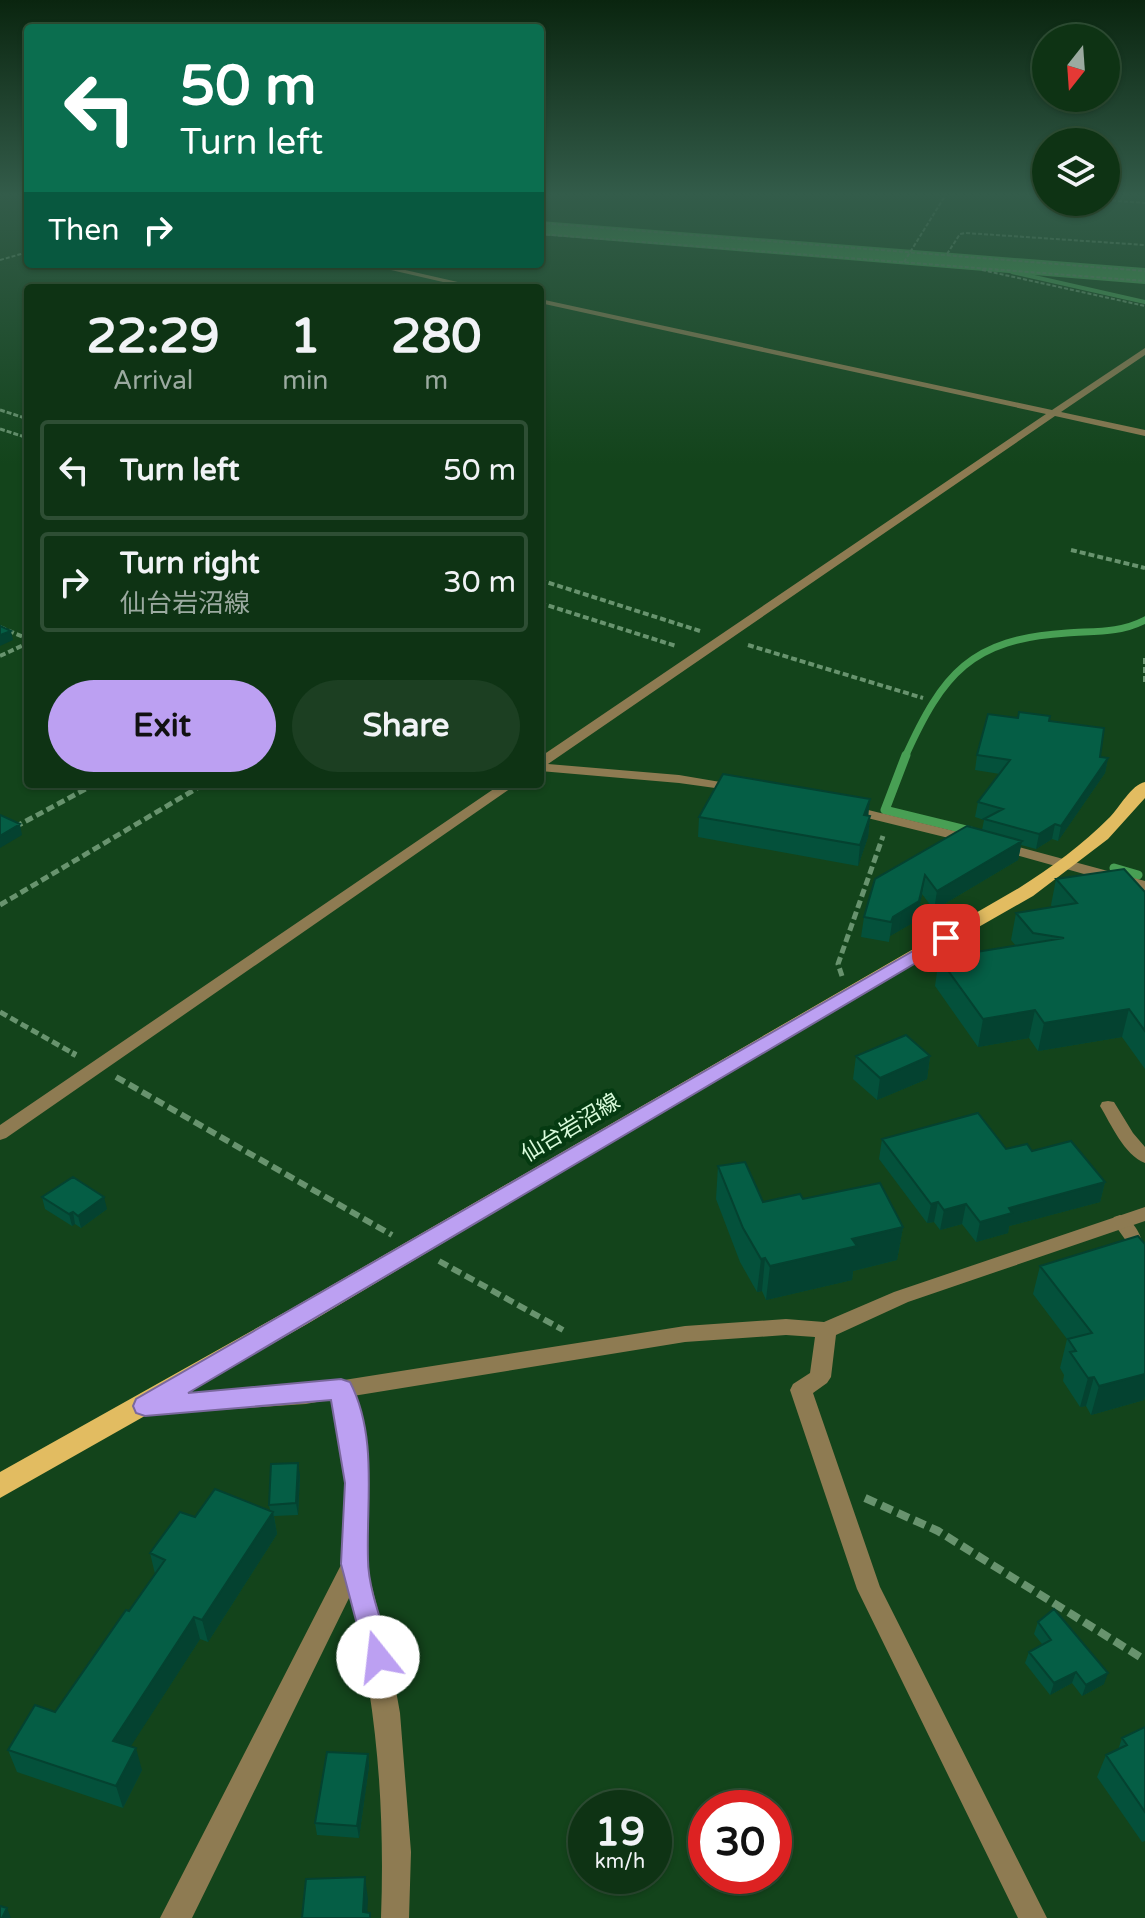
<!DOCTYPE html>
<html lang="en">
<head>
<meta charset="utf-8">
<style>
  :root { --surface:#0e3314; --page:#1c3f22; --text:#f1f3f6; --muted:#9baaa0; --line:#2e4e34; --accent:#bca0f2 }
  body { margin:0; font-family:"Varela Round","Noto Sans JP",sans-serif; background:var(--page); color:var(--text); height:100vh; display:flex; flex-direction:column; font-size:30px; white-space:nowrap }
  * { box-sizing:border-box; margin:0 }
  p { font-size:26px; color:var(--muted) }
  .icon { flex:none; width:44px; height:44px; fill:none; stroke:currentColor; stroke-width:2; stroke-linecap:round; stroke-linejoin:round }
  .map { position:relative; flex:1; overflow:hidden }
  .details { position:absolute; left:24px; top:284px; width:520px; height:504px; display:flex; flex-direction:column; background:var(--surface); border-radius:8px; box-shadow:0 2px 6px #0004,0 0 0 2px var(--line) }
  .details>* { flex:none }
  .hud { position:absolute; left:24px; top:24px; width:520px; height:244px; border-radius:8px; box-shadow:0 2px 6px #0004,0 0 0 2px var(--line); background:#0b6e4f; color:#fff; overflow:hidden }
  .needle { width:52px; rotate:197deg }
  .fabs { position:absolute; left:1032px; top:24px; display:grid; gap:16px }
  .fabs a { display:grid; place-items:center; width:88px; height:88px; border-radius:50%; background:var(--surface); box-shadow:0 2px 6px #0004,0 0 0 2px var(--line); font-size:40px }
  .speed { position:absolute; left:568px; top:1790px; display:flex; gap:16px; font-size:40px; font-weight:700; text-align:center }
  .speed>* { display:grid; place-content:center; width:104px; height:104px; border-radius:50%; background:var(--surface); box-shadow:0 2px 6px #0004,0 0 0 2px var(--line); line-height:1 }
  .speed small { font-size:20px; font-weight:400 }
  .speed .limit { border:12px solid #d22; background:#fff; color:#111 }
  .pin { position:absolute; display:grid; place-items:center; width:68px; height:68px; color:#fff; margin:-34px; border-radius:16px; box-shadow:0 4px 12px #0006 }
  .me { position:absolute; width:88px; margin:-44px; rotate:344deg; stroke-linejoin:round; filter:drop-shadow(0 0 6px #0008) }
  .turn { display:flex; align-items:center; gap:28px; height:168px; padding:0 24px; font-size:36px }
  .turn .icon { width:104px; height:104px; stroke-width:2.5 }
  .turn b { display:block; font-size:56px; line-height:68px }
  .then { display:flex; align-items:center; height:76px; padding:0 24px; background:#0003; gap:16px; font-size:30px }
  .eta { display:flex; justify-content:space-evenly; align-items:center; height:136px; text-align:center }
  .eta b { font-size:48px; font-weight:700; line-height:56px }
  .button { display:flex; gap:16px; margin-top:auto; padding:16px 24px }
  .button a { flex:1; height:92px; border-radius:48px; background:var(--accent); color:#111; font-size:32px; font-weight:700; line-height:92px; text-align:center }
  .button a+a { background:var(--page); color:var(--text) }
  ul { padding:0; list-style:none }
  li { display:flex; align-items:center; gap:24px; height:100px; margin:0 16px 12px; padding:0 8px; border:4px solid var(--line); border-radius:8px }
  li div { flex:1 }
  li b { display:block; font-size:30px }
  li em { font-style:normal }
  .map>svg:first-child { display:block }
  .lines { fill:none; stroke-linecap:round; stroke-linejoin:round }
  .stream-far2 { stroke:#489f54; stroke-width:4 }
  .stream-far1 { stroke:#489f54; stroke-width:7 }
  .stream { stroke:#489f54; stroke-width:9 }
  .river { fill:#489f54; fill-rule:evenodd }
  .path-far5 { stroke:#68936e; stroke-width:2; stroke-dasharray:4 2; stroke-linecap:butt }
  .path-far4 { stroke:#68936e; stroke-width:3; stroke-dasharray:5 2; stroke-linecap:butt }
  .path-far3 { stroke:#68936e; stroke-width:4; stroke-dasharray:6 3; stroke-linecap:butt }
  .path-far2 { stroke:#68936e; stroke-width:5; stroke-dasharray:8 4; stroke-linecap:butt }
  .path-far1 { stroke:#68936e; stroke-width:6; stroke-dasharray:10 5; stroke-linecap:butt }
  .path { stroke:#68936e; stroke-width:8; stroke-dasharray:12 6; stroke-linecap:butt }
  .service { fill:#8e7b52; fill-rule:evenodd }
  .minor { fill:#8e7b52; fill-rule:evenodd }
  .primary { fill:#e2bc61; fill-rule:evenodd }
  .wall { fill:#04513b }
  .shaded-wall { fill:#044230 }
  .building { fill:#055e45; stroke:#044230; stroke-width:2 }
  .route { fill:#bca0f2; stroke:#7a689d; stroke-width:2 }
  .labels { text-anchor:middle; stroke-width:8; stroke-linejoin:round; paint-order:stroke }
  .street-label { font-size:22px; fill:#d9fbdb; stroke:#053a11 }
</style>
</head>
<body>
<div class="map">
<svg width="1145" height="1918" viewBox="0 0 1145 1918">
  <rect width="100%" height="100%" fill="#13441b"/>
  <g class="lines">
    <!-- stream-far2 -->
    <path class="stream-far2" d="M1012,272L1145,302"/>
    <!-- stream-far1 -->
    <path class="stream-far1" d="M905,757C943,673 971,639 1067,633C1095,631 1120,633 1145,620"/>
    <!-- stream -->
    <path class="stream" d="M906,755L885,810L971,831
      M1114,868L1138,875"/>
    <!-- river -->
    <path class="river" d="M540,221L1145,268V284L540,235Z"/>
    <!-- path-far5 -->
    <path class="path-far5" d="M1106,200L1145,203
      M540,223L1145,271
      M540,234L1145,281
      M947,254L960,234L966,233L1145,245
      M0,260L28,252
      M904,262L945,196
      M982,270L1145,306"/>
    <!-- path-far4 -->
    <path class="path-far4" d="M0,410L28,419
      M0,429L28,438"/>
    <!-- path-far3 -->
    <path class="path-far3" d="M1071,550L1145,568
      M540,580L700,631
      M540,603L676,646
      M0,627L28,639
      M748,645L923,698
      M0,656L28,643
      M1145,658V683"/>
    <!-- path-far2 -->
    <path class="path-far2" d="M15,827L95,784
      M0,905L204,784
      M842,976L838,964L883,836
      M0,1012L76,1055"/>
    <!-- path-far1 -->
    <path class="path-far1" d="M72,1053L76,1055
      M116,1077L392,1235
      M439,1261L563,1330"/>
    <!-- path -->
    <path class="path" d="M865,1498L938,1531L1145,1660"/>
    <!-- service -->
    <path class="service" d="M1108,1101L1114,1102L1133,1133L1145,1147V1163C1124,1155 1111,1124 1100,1106L1102,1102Z
      M1120,1215C1138,1222 1145,1243 1145,1260L1139,1259L1112,1221L1114,1217Z"/>
    <!-- minor -->
    <path class="minor" d="M365,264H379L484,288H469Z
      M540,299L1052,410L1145,348V355L1061,412L1145,430V436L1055,416L548,764L679,775L744,786L746,789L744,792L679,783L540,771V757L1046,414L540,303Z
      M501,784H517L6,1138L0,1140V1125Z
      M848,805L978,837L980,840L973,844L843,812L841,809L843,806Z
      M1000,842L1145,881V891L995,849L993,846Z
      M1145,1207V1221L908,1302L836,1335L831,1377L827,1383L813,1393L880,1587L1047,1918H1018L857,1589L790,1390L793,1384L810,1373L815,1337L786,1335L685,1342L353,1396L362,1431L369,1483L366,1564L390,1657L400,1713L411,1852L409,1918H381C385,1809 377,1702 350,1596L192,1918H160L342,1563L347,1483L340,1431L333,1399L306,1404L145,1415L137,1412L134,1406L137,1400L306,1386L685,1326L786,1319L824,1322L894,1292Z"/>
    <!-- primary -->
    <path class="primary" d="M1145,782V798L1108,839L1033,896L835,1009L307,1324L0,1498V1472L289,1310L1019,888C1052,867 1082,845 1110,817C1120,807 1131,785 1145,782Z"/>
  </g>
  <!-- wall -->
  <path class="wall" d="M1018,718L1049,721L1100,757L1108,758L1105,773L1058,841L1052,839L1036,849L1021,845L1018,860L934,910L922,894L916,921L890,936L889,942L861,937L864,917L982,830L984,820L975,817L978,802L1000,774L975,770L977,755Z
    M870,816L868,837L858,866L698,837L699,817Z
    M1056,879L1145,892V1069L1122,1037L1038,1051L1029,1038L978,1047L935,986L939,958L1016,946L1011,940L1016,913L1052,907L1051,905Z
    M856,1056H930L927,1079L877,1100L853,1079Z
    M882,1139L1032,1151L1105,1182L1100,1202L1009,1226L1008,1233L976,1242L962,1224L940,1230L934,1222L927,1223L879,1159Z
    M718,1166L763,1202L803,1199L903,1227L897,1260L853,1271L852,1280L766,1300L762,1291L757,1292L740,1262L716,1199Z
    M42,1197L107,1209L81,1228L75,1224L72,1226L45,1209Z
    M1145,1244V1396L1144,1400L1091,1415L1086,1406L1080,1407L1063,1381L1064,1375L1060,1368L1067,1339L1033,1294L1040,1266Z
    M300,1475L298,1515L274,1516L277,1534L208,1642L200,1639L130,1747L142,1770L123,1808L17,1772L8,1750L55,1712L129,1611L155,1574L150,1553L195,1517L270,1510L269,1505Z
    M1038,1622L1104,1684L1082,1696L1072,1683L1050,1695L1025,1663L1029,1652L1042,1644L1034,1634Z
    M1145,1727V1841L1142,1842L1097,1777L1106,1755L1118,1750L1122,1738Z
    M368,1754L369,1766L359,1838L317,1835L315,1823Z"/>
  <!-- shaded-wall -->
  <path class="shaded-wall" d="M11,631L13,640L0,646V635Z
    M1108,758L1105,773L1058,841L1061,826Z
    M870,799L868,819L864,815Z
    M870,816L868,837L858,866L860,845Z
    M20,824L22,835L0,848V836Z
    M1055,824L1052,839L1036,849L1039,834Z
    M1022,841L1018,860L934,910L937,891Z
    M925,875L922,894L916,921L890,936L889,942L893,917Z
    M1129,1009L1122,1037L1038,1051L1044,1023Z
    M1035,1010L1029,1038L978,1047L983,1019Z
    M930,1056L927,1079L877,1100L880,1078Z
    M1105,1182L1100,1202L1009,1226L1008,1233L976,1242L980,1222L1009,1208Z
    M104,1197L107,1209L81,1228L78,1216Z
    M938,1202L934,1222L927,1223L931,1204Z
    M966,1204L962,1224L940,1230L944,1210Z
    M73,1212L75,1224L72,1226L69,1214Z
    M903,1227L897,1260L853,1271L852,1280L766,1300L770,1266L852,1239Z
    M765,1258L762,1291L757,1292L761,1259Z
    M1145,1374V1396L1144,1400L1091,1415L1099,1386Z
    M1094,1377L1086,1406L1080,1407L1088,1378Z
    M298,1463L300,1475L298,1515L296,1503Z
    M273,1512L277,1534L208,1642L202,1620Z
    M194,1617L200,1639L120,1763L113,1741Z
    M1076,1672L1072,1683L1050,1695L1054,1683Z
    M1108,1673L1104,1684L1082,1696L1086,1685Z
    M136,1748L142,1770L123,1808L116,1786Z
    M368,1754L369,1766L359,1838L357,1826Z
    M365,1877L368,1899L367,1918L363,1912Z
    M7,1908L11,1918H2Z"/>
  <!-- building -->
  <path class="building" d="M0,626L11,631L0,635Z
    M1019,712L1050,716L1049,721L1104,728L1100,757L1108,758L1061,826L1055,824L1039,834L984,819L1003,809L978,802L1010,760L977,755L988,714L1018,718Z
    M723,774L870,799L864,815L870,816L860,845L699,817Z
    M0,815L20,824L0,836Z
    M967,826L1022,841L937,891L925,875L919,901L893,917L891,922L864,917L875,879Z
    M1124,869L1145,892V1031L1129,1009L1044,1023L1035,1010L983,1019L939,958L1064,938L1033,933L1016,913L1077,903L1056,879Z
    M906,1035L930,1056L880,1078L856,1056Z
    M978,1113L1006,1149L1027,1144L1032,1151L1071,1141L1105,1182L1009,1208L1012,1213L980,1222L966,1204L944,1210L938,1202L931,1204L882,1139Z
    M745,1162L763,1202L800,1194L803,1199L880,1183L903,1227L852,1239L857,1246L770,1266L765,1258L761,1259L743,1228L718,1166Z
    M73,1177L104,1197L78,1216L73,1212L69,1214L42,1197Z
    M1138,1236L1145,1244V1374L1099,1386L1094,1377L1088,1378L1070,1352L1076,1351L1068,1339L1092,1333L1040,1266Z
    M298,1463L296,1503L269,1505L271,1464Z
    M215,1489L273,1512L202,1620L194,1617L113,1741L136,1748L116,1786L8,1750L35,1705L55,1712L126,1610L129,1611L165,1560L150,1553L180,1512L195,1517Z
    M1054,1609L1108,1673L1086,1685L1076,1672L1054,1683L1029,1652L1051,1640L1038,1622Z
    M1145,1727V1812L1106,1755L1127,1745L1122,1738Z
    M327,1752L368,1754L357,1826L315,1823Z
    M365,1877L363,1912L370,1913V1918H302L306,1879Z
    M0,1906L7,1908L2,1918H0Z"/>
  <!-- sky -->
  <linearGradient id="sky" x2="0" y2="1"><stop stop-color="#0a250f"/><stop offset="0.42" stop-color="#335c4a"/><stop offset="1" stop-color="#335c4a" stop-opacity="0"/></linearGradient>
  <rect width="1145" height="464" fill="url(#sky)"/>
  <!-- route -->
  <path class="route" d="M946,932L953,934L955,938L953,941L188,1393L341,1379L350,1382C378,1436 366,1502 368,1560C368,1589 384,1628 392,1657L388,1666L378,1670L368,1666L341,1564L345,1483L331,1400L145,1416L136,1413L133,1406L136,1399Z"/>
  <g class="labels">
    <!-- street labels -->
    <g class="street-label">
      <text transform="translate(570 1127) rotate(-31)" y="8">仙台岩沼線</text>
    </g>
  </g>
</svg>
<div class="fabs">
<a><svg class="needle" viewBox="-14 -14 28 28"><path d="M0-13l5 13h-10z" fill="#e53935"/><path d="M0 13l5-13h-10z" fill="#9baaa0"/></svg></a>
<a><svg class="icon" aria-label="layers" viewBox="0 0 24 24"><path d="M12 4l9 5-9 5-9-5zM3 14l9 5 9-5"/></svg></a>
</div>
<div class="speed"><div>19<small>km/h</small></div><div class="limit">30</div></div>
<div class="pin" style="left:946px;top:938px;background:#d93025"><svg class="icon" aria-label="arrive" viewBox="0 0 24 24"><path d="M6 21V4h12l-3 4 3 4H6"/></svg></div>
<svg class="me" style="left:378px;top:1657px" viewBox="-20 -20 40 40"><circle r="19" fill="#fff"/><path d="M0-13L10 11 0 6-10 11z" fill="#bca0f2"/></svg>
<div class="hud">
<div class="turn"><svg class="icon" aria-label="left" viewBox="0 0 24 24"><path d="M17 20v-9H6M10 6l-5 5 5 5"/></svg><div><b>50 m</b>Turn left</div></div>
<div class="then">Then<svg class="icon" aria-label="right" viewBox="0 0 24 24"><path d="M7 20v-9h11M14 6l5 5-5 5"/></svg></div>
</div>
<section class="details">
<div class="eta">
<div><b>22:29</b><p>Arrival</p></div>
<div><b>1</b><p>min</p></div>
<div><b>280</b><p>m</p></div>
</div>
<ul>
<li><svg class="icon" aria-label="left" viewBox="0 0 24 24"><path d="M17 20v-9H6M10 6l-5 5 5 5"/></svg><div><b>Turn left</b></div><em>50 m</em></li>
<li><svg class="icon" aria-label="right" viewBox="0 0 24 24"><path d="M7 20v-9h11M14 6l5 5-5 5"/></svg><div><b>Turn right</b><p>仙台岩沼線</p></div><em>30 m</em></li>
</ul>
<div class="button"><a>Exit</a><a>Share</a></div>
</section>
</div>
</body>
</html>
